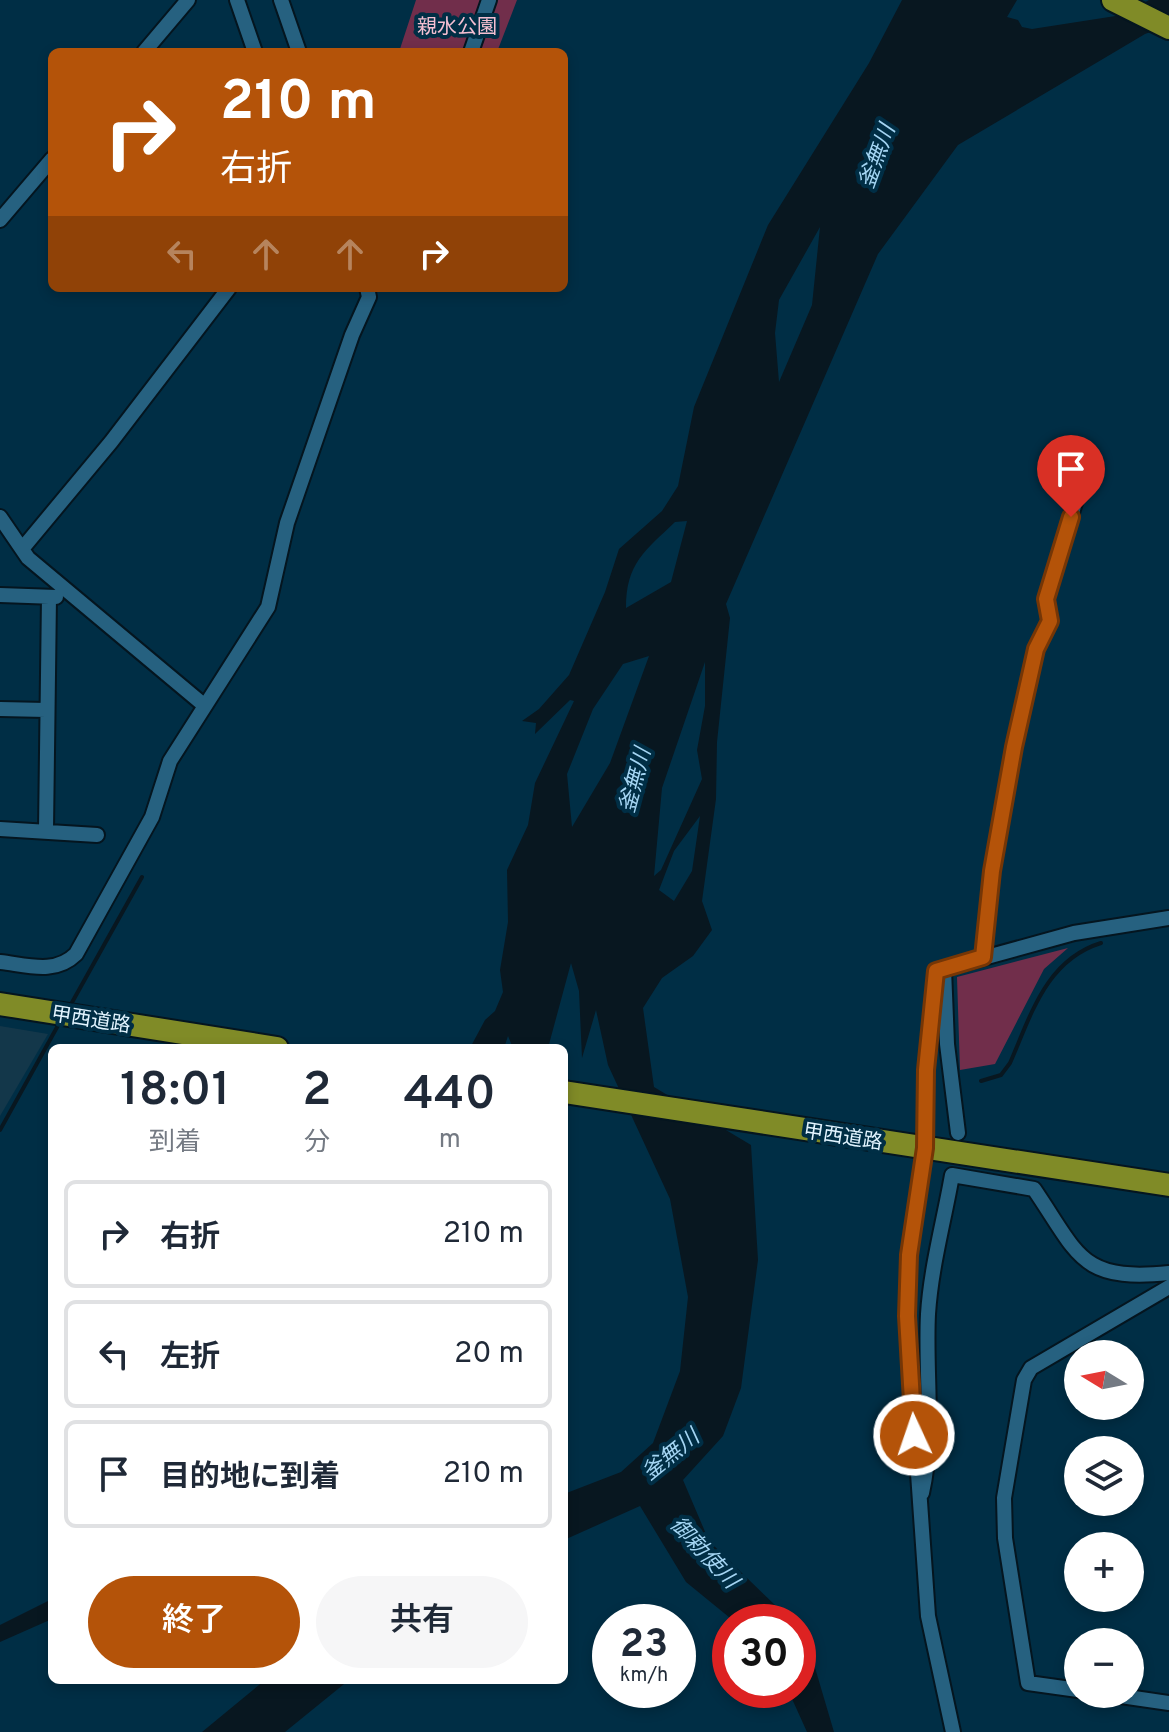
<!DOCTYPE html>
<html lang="ja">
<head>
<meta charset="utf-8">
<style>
  :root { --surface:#fff; --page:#f6f6f7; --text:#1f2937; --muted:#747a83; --line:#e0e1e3; --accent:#b45309 }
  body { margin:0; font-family:Overpass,"Noto Sans JP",sans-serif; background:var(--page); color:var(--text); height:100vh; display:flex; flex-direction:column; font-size:30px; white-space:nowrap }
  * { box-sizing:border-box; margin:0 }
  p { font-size:26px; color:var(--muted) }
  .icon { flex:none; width:44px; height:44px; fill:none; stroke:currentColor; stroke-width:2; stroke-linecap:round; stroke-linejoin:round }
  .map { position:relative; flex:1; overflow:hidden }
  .sheet { position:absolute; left:48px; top:1044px; width:520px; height:640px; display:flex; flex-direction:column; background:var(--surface); border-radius:12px; box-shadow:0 4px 12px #0003 }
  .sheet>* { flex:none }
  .banner { position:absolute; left:48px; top:48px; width:520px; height:244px; border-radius:12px; box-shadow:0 4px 12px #0003; background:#b45309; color:#fff; overflow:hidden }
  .needle { width:52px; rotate:280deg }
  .tools { position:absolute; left:1064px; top:1340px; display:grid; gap:16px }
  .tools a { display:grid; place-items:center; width:80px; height:80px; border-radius:50%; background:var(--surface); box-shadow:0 4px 12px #0003; font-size:40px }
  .speed { position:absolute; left:592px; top:1604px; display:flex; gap:16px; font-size:40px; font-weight:700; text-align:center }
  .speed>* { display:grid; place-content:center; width:104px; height:104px; border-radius:50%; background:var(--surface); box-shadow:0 4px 12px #0003; line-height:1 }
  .speed small { font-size:20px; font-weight:400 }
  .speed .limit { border:12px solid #d22; background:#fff; color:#111 }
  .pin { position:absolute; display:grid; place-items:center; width:68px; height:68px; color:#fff; margin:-82px -34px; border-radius:50% 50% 50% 0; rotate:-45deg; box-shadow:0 0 8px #0007 }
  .pin .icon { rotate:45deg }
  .me { position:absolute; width:88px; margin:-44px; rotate:357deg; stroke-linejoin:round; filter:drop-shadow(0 0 6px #0008) }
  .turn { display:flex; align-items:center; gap:28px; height:168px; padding:0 40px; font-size:36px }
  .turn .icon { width:104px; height:104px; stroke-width:2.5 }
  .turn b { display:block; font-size:56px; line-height:68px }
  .lanes { display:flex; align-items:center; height:76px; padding:0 40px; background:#0003; justify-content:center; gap:40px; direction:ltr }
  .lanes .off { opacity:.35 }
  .eta { display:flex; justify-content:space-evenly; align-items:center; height:136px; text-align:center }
  .eta b { font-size:48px; font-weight:600; line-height:56px }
  .button { display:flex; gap:16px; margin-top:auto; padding:16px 40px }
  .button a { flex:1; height:92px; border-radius:48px; background:var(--accent); color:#fff; font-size:32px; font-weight:600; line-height:92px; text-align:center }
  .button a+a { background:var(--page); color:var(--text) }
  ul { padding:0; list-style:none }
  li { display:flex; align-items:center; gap:24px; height:108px; margin:0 16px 12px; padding:0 24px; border:4px solid var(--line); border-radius:12px }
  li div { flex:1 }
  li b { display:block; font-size:30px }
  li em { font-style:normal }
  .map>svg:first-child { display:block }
  .built { fill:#13374a }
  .green { fill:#712e4b }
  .water { fill:#081720; fill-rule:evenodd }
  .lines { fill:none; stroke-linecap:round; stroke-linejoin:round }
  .stream { stroke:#081720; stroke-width:4 }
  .minor-casing { stroke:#04151f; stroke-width:18 }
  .highway-casing { stroke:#04151f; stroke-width:26 }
  .minor { stroke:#266180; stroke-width:14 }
  .highway { stroke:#808b27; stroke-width:22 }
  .route-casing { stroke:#753606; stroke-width:20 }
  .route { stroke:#b45309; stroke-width:14 }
  .labels { text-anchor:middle; stroke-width:8; stroke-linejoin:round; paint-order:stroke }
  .park-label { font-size:20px; fill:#f4bfd1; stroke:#002e45 }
  .street-label { font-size:20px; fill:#e2f4ff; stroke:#002e45 }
  .water-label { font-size:22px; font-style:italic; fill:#a4d5f3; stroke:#002e45 }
</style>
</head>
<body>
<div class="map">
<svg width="1169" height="1732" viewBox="0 0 1169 1732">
  <rect width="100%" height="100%" fill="#002e45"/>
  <!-- built -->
  <path class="built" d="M0,1026L48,1034L0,1116Z"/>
  <!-- green -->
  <path class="green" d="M416,0H517L497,52H399Z
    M1068,948L1044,969L995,1064L960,1070L957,977Z"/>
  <!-- water -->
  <path class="water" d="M902,0H1017L1007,17L1018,20L1022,27L1032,29L1122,15L1149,0H1169V25L1145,34L958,145L878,254L726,604L730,618L717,742L716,799L702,901L712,930L693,956L662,978L643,1008L654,1087L751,1145L758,1260L741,1388L723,1436L683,1480L709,1541L777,1607L787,1622H735L686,1582L640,1506L564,1540V1494L621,1472L653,1443L680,1371L688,1297L670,1199L608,1065L596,1010L582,1058L579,991L571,963L548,1048H513L508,1036L504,1048H470L485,1020L495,1011L503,992L500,970L508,922L507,870L528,825L535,783L574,701L570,700L535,734L536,723L522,721L539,709L569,675L605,592L619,549L662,511L678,486L694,407L768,225L869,63ZM820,227L812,305L779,382L775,333L779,300ZM687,521L671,582L626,608C626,563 645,551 675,522ZM649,656L610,763L572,827L567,774L593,709L623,664ZM705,662V706L697,750L702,779L661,870L654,876L662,788ZM700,816L692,871L674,901L659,890L674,851Z
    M52,1599V1619L0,1642V1625Z
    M798,1638L813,1661L834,1732H807L788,1690H798Z
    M265,1680H349L285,1732H202Z"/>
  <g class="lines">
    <!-- stream -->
    <path class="stream" d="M70,1006L142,877
      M981,1081L1001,1075L1010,1063C1031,1015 1046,960 1101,943
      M0,1130L61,1020"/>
    <!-- minor casing -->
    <g class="minor-casing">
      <path id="minor" d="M237,0L255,52
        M281,0L299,52
        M144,52L188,0
        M471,52L489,0
        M0,220L52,159
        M0,517L28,558L205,706
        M22,549L111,442L229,288
        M0,595L56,597
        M0,709L46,710
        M0,829L97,835
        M46,830L49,597
        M983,957L992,871L1014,747L1036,649L1050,621L1046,599L1087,463
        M0,962C27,965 55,975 76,954L152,817L170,761L268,607L287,523L352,335L369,297L367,288
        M944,969L947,1044L958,1133
        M922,1493C935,1434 925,1373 928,1314C931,1267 944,1221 952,1175L1034,1189C1079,1255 1080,1282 1169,1273
        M1078,1690L1028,1683L1005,1538L1004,1498L1024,1380L1031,1368L1169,1287
        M1107,1694L1169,1703
        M953,1732L928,1616L907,1316L909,1255L925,1148L926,1070L936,971L1074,933L1169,918"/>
    </g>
    <!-- highway casing -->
    <g class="highway-casing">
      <path id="highway" d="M1113,0L1169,28
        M0,1004L277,1048
        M564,1092L1169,1185"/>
    </g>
    <!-- minor -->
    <use href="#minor" class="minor"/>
    <!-- highway -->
    <use href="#highway" class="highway"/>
  </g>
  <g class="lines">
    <!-- route casing -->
    <g class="route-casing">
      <path id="route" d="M914,1435L907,1316L909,1255L925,1148L926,1070L936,971L983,957L992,871L1014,747L1036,649L1050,621L1046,599L1071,517"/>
    </g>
    <!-- route -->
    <use href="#route" class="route"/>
  </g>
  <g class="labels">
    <!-- park labels -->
    <g class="park-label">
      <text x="457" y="33">親水公園</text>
    </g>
    <!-- street labels -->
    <g class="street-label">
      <text transform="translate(91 1019) rotate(9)" y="7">甲西道路</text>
      <text transform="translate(843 1136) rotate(9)" y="7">甲西道路</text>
    </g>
    <!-- water labels -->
    <g class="water-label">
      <text transform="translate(876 156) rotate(-70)" y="8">釜無川</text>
      <text transform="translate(634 780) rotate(-75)" y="8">釜無川</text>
      <text transform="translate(670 1454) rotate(-39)" y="8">釜無川</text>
      <text transform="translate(705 1552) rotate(47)" y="8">御勅使川</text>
    </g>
  </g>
</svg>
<div class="tools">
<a><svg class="needle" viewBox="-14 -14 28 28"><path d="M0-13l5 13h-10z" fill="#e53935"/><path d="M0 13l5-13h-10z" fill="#747a83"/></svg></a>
<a><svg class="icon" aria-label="layers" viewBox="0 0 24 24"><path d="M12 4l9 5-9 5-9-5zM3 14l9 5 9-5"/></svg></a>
<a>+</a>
<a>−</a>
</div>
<div class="speed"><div>23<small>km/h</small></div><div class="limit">30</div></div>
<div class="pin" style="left:1071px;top:517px;background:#d93025"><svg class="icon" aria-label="arrive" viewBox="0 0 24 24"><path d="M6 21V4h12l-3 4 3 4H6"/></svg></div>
<svg class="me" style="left:914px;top:1435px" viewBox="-20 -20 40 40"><circle r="17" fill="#b45309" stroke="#fff" stroke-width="3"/><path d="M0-11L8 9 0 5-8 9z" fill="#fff"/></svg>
<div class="banner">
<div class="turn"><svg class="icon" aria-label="right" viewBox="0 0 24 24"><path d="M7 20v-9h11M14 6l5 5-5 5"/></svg><div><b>210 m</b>右折</div></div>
<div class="lanes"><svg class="icon off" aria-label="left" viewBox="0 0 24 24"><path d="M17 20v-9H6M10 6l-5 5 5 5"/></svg><svg class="icon off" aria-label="ahead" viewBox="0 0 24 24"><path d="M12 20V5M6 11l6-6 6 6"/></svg><svg class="icon off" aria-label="ahead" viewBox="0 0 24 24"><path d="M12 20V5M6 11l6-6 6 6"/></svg><svg class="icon" aria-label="right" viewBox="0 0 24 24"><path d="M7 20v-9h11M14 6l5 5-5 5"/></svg></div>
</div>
<section class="sheet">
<div class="eta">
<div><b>18:01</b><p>到着</p></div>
<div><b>2</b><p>分</p></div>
<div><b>440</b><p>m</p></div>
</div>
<ul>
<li><svg class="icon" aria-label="right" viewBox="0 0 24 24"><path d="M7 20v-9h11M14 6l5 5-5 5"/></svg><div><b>右折</b></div><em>210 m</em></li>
<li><svg class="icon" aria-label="left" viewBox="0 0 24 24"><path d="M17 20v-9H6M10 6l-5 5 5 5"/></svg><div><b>左折</b></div><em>20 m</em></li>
<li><svg class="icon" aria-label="arrive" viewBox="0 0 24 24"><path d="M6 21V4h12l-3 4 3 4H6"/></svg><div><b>目的地に到着</b></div><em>210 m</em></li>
</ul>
<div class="button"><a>終了</a><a>共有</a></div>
</section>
</div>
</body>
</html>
